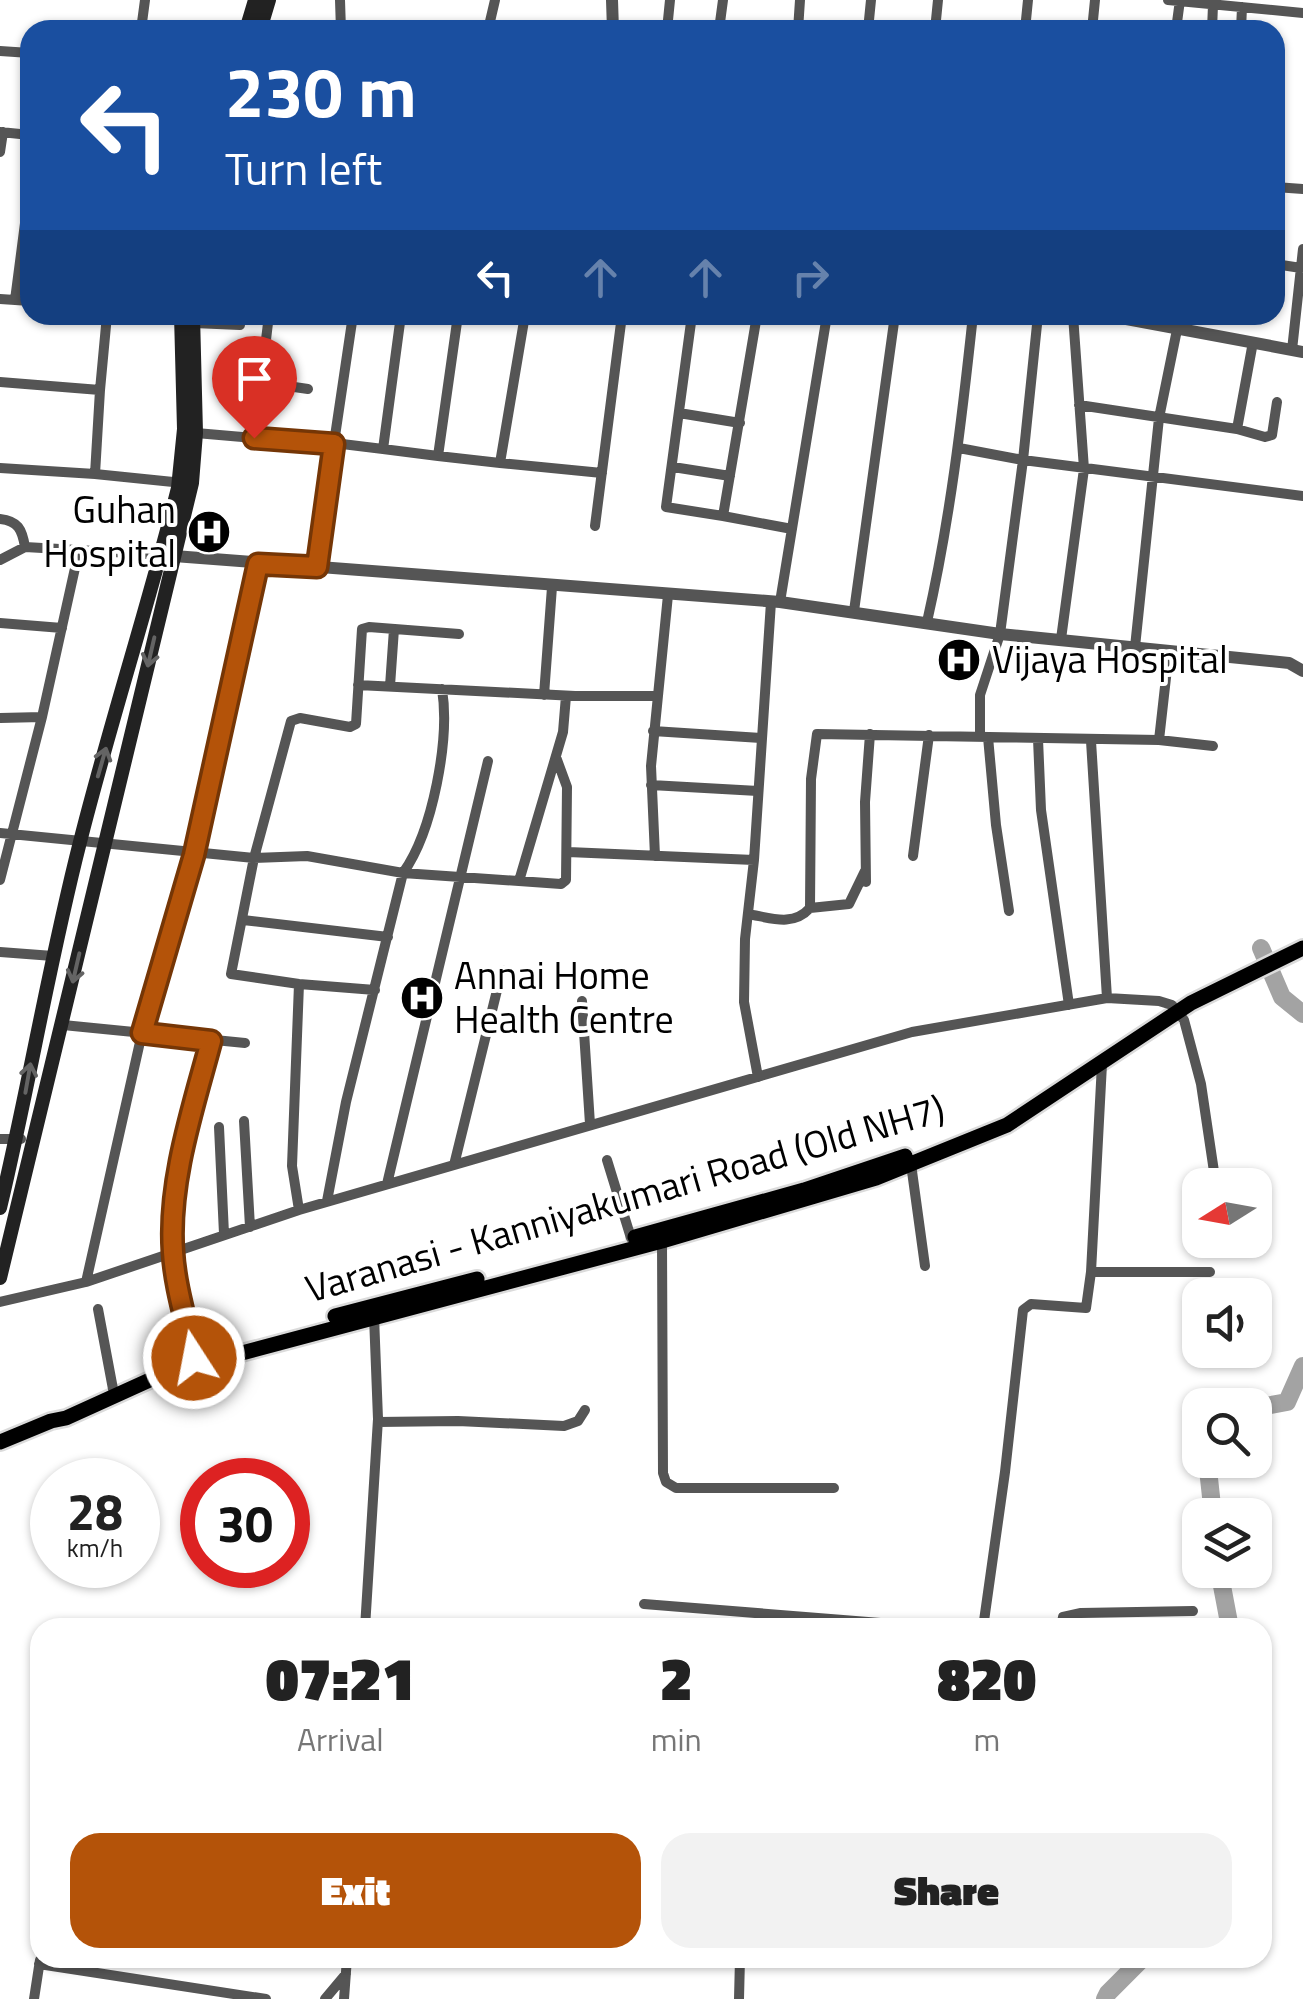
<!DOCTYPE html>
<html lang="en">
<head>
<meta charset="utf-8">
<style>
  :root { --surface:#fff; --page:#f2f2f2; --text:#222; --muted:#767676; --accent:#b45309 }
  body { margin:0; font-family:"Titillium Web",sans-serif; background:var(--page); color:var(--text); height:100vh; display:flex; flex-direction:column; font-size:38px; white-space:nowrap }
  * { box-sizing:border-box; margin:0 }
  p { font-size:32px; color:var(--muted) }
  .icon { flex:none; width:55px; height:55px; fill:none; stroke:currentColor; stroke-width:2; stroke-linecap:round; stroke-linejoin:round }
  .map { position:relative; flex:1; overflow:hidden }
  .details { position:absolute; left:30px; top:1618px; width:1242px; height:350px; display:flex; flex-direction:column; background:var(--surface); border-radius:30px; box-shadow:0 2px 8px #0004 }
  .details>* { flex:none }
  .top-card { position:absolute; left:20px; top:20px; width:1265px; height:305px; border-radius:30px; box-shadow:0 2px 8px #0004; background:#1a4fa0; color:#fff; overflow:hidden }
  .needle { width:65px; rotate:259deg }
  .controls { position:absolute; left:1182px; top:1168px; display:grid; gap:20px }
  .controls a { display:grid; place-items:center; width:90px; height:90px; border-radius:20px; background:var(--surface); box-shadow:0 2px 8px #0004; font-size:50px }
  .speed { position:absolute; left:30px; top:1458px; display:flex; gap:20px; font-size:50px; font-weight:700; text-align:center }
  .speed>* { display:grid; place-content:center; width:130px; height:130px; border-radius:50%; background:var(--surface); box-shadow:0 2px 8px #0004; line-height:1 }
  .speed small { font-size:25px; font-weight:400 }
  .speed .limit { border:15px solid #d22; background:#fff; color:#111 }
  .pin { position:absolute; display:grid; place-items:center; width:85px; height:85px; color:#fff; margin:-102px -42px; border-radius:50% 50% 50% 0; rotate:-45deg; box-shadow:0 0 10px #0007 }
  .pin .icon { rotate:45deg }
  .me { position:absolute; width:110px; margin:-55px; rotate:349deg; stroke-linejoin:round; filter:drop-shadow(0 0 8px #0008) }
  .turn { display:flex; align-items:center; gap:35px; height:210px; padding:0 40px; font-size:45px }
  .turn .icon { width:130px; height:130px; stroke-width:2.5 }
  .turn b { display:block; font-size:70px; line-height:85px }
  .lanes { display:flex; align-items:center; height:95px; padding:0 40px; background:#0003; justify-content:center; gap:50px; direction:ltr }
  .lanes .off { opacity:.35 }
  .eta { display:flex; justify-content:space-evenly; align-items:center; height:170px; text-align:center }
  .eta b { font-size:60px; font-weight:800; line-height:70px }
  .cta { display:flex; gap:20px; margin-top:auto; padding:20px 40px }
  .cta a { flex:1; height:115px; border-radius:30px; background:var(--accent); color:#fff; font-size:40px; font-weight:800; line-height:115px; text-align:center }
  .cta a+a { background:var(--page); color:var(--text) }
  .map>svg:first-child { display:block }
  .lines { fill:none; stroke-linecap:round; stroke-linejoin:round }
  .river { stroke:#a3a3a3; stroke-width:18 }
  .primary-casing { stroke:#dbdbdb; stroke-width:20 }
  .minor { stroke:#555; stroke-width:10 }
  .tertiary { stroke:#555; stroke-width:12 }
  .secondary { stroke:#222; stroke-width:14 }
  .primary { stroke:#000; stroke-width:15 }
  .oneway { stroke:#646464 }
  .route-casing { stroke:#753606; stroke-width:25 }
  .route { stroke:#b45309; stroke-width:18 }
  .labels { text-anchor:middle; stroke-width:8; stroke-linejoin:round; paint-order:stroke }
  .poi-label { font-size:38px; fill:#000; stroke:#fff; text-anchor:start }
  .street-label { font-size:38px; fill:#000; stroke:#fff }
</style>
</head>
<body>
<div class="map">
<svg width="1303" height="1999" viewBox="0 0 1303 1999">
  <rect width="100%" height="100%" fill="#fff"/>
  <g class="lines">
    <!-- river -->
    <path class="river" d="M1261,948L1282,997L1303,1014
      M1255,1408L1287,1402L1303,1366
      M1207,1460L1213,1515
      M1219,1570L1230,1628
      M1105,1999L1108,1993L1143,1958"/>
    <!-- primary casing -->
    <g class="primary-casing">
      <path id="primary" d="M635,1237L804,1190L905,1156
        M335,1316L477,1279
        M0,1442L51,1421L66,1418L163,1374L662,1241L876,1178L1007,1125L1191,1003L1303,948"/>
    </g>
    <!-- minor -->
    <path class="minor" d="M340,0L341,30
      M1168,0L1303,13
      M141,30L145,0
      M488,30L495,0
      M667,30L670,0
      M719,30L723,0
      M798,30L800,0
      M868,30L871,0
      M935,30L938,0
      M1025,30L1028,0
      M1092,30L1095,0
      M1176,30L1180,0
      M1212,30L1213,5
      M1241,30L1242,7
      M0,51L30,53
      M0,132L30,135
      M0,152L3,132
      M1275,187L1303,189
      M1275,264L1301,268
      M0,299L30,301
      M15,300L30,185
      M269,315L254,438L334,443L317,567
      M353,315L334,443L383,449
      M401,315L383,449L438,456
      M458,315L438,456L500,463
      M525,315L500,463L602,473
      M692,315L666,507L723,516L757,315
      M194,323L240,325
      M1292,350L1303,249
      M0,382L100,390L107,315
      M260,382L308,389
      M1079,405L1237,429L1265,437L1272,435L1277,402
      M679,413L740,423
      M1237,429L1253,342
      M196,433L254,438
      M959,448L1023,460L1038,315
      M673,467L730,476
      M0,468L95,474L100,390
      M95,474L183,483
      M723,516L792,529
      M0,519C18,521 22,529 25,547
      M595,526L622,315
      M0,560L25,547L165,555
      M780,602L827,315
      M854,611L895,315
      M927,622C950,521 962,418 973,315
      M0,623L62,628
      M459,634L369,627L362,629L356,724L350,727L300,718L291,721L254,858L307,856L403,873L561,884L566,880L567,787L556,757
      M1061,639L1084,469L1073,315
      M1135,647L1159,418L1180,315
      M358,685L575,696H658
      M390,686L394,629
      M544,695L552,587
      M0,718L42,717
      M653,731L761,738
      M980,736V695L1000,634L1023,460L1303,496
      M988,737L996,825L1009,911
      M1038,739L1041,810L1069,1005
      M1159,740L1213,746
      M1091,741L1107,998
      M651,785L758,791
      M0,833L254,858L231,974L299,984L375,990
      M568,852L754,860
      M655,856L651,766L668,595
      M913,856L929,735
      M0,880L42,717L79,550
      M519,881L563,732L566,696
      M866,882L865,802L870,734
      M810,908L849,904L865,871
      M748,914C771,918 793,927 810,908L811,779L817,734L1159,740L1169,651
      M243,920L388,937
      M0,952L53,956
      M299,984L292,1166L299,1210
      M582,1001L590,1124
      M63,1025L245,1043
      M758,1077L744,1002L745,939L754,860L771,602
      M244,1121L250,1227
      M219,1127L224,1234
      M0,1139H21
      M607,1160L631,1238
      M911,1164L925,1266
      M454,1165L502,970
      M387,1184L488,761
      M327,1201L346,1102L403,873C433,831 450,739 442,689
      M662,1241L663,1473L666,1482L676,1488H834
      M1091,1272H1210
      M86,1282L142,1033L194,855L258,563
      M0,1302L86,1282L299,1210L912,1032L1107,998L1159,1001L1172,1005L1184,1020L1201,1084L1216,1185
      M98,1309L113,1389
      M194,1358C187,1324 175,1287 173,1252C169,1182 193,1108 211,1041
      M378,1422L458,1421L564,1426L578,1421L585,1410
      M644,1604L943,1628
      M365,1628L378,1419L374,1316
      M983,1628L1005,1472L1023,1310L1031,1304L1086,1308L1091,1272L1102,1064
      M1061,1628L1063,1617L1081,1613L1193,1611
      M39,1964L266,1999
      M34,1999L40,1960
      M325,1999L346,1974
      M344,1999L347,1958
      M739,1999L740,1958"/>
    <!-- tertiary -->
    <path class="tertiary" d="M612,0L613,30
      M1105,315L1303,352
      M174,556L780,602L1000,634L1289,663L1303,671"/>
    <!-- secondary -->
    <path class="secondary" d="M246,30L255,0
      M260,30L269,0
      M0,1208C29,1086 49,963 80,842C110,723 148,607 178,488L184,429L181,315
      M0,1278L192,483L196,433L193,315"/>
    <!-- primary -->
    <use href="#primary" class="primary"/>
  </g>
  <!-- one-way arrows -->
  <defs><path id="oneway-shaft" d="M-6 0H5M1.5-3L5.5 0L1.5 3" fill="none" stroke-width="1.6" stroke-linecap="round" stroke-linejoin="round" transform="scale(2.5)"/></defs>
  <g class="oneway">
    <use href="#oneway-shaft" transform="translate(151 652) rotate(103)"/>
    <use href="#oneway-shaft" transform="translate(102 762) rotate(-74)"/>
    <use href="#oneway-shaft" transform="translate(76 968) rotate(103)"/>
    <use href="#oneway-shaft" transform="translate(28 1078) rotate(-80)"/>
  </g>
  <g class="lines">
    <!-- route casing -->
    <g class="route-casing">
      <path id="route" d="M194,1358C187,1324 175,1287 173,1252C168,1182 193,1108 211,1041L142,1033L194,855L258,564L317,567L334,444L254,438"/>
    </g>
    <!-- route -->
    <use href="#route" class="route"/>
  </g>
  <!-- icons -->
  <defs>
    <g id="hospital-disc" transform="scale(2.25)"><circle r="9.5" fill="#000" stroke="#fff"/><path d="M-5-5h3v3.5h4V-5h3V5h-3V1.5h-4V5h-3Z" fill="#fff"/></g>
  </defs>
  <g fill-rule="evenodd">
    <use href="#hospital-disc" x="209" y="532"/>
    <use href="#hospital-disc" x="959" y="660"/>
    <use href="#hospital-disc" x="422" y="998"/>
  </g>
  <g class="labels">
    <!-- poi labels -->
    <g class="poi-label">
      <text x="176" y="523" text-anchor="end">Guhan<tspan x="176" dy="44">Hospital</tspan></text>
      <text x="992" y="673">Vijaya Hospital</text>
      <text x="454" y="989">Annai Home<tspan x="454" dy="44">Health Centre</tspan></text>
    </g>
    <!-- street labels -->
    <g class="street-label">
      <text transform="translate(625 1199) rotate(-16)" y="13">Varanasi - Kanniyakumari Road (Old NH7)</text>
    </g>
  </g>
</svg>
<div class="controls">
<a><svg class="needle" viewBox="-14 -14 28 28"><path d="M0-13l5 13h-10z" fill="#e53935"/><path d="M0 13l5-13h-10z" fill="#767676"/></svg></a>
<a><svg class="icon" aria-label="sound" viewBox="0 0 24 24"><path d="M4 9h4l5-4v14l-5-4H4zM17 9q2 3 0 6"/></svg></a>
<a><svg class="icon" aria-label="search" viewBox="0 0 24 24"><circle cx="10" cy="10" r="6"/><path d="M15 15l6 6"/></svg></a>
<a><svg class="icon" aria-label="layers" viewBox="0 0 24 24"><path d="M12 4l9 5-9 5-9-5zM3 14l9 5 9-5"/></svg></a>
</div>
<div class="speed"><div>28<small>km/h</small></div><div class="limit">30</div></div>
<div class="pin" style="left:254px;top:438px;background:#d93025"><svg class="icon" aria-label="arrive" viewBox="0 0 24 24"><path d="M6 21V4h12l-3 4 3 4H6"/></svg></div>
<svg class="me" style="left:194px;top:1358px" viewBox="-20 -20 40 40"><circle r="17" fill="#b45309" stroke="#fff" stroke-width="3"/><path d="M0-11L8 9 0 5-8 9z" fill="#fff"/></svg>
<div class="top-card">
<div class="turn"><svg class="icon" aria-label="left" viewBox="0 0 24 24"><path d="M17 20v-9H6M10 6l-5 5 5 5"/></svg><div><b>230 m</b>Turn left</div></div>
<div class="lanes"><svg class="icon" aria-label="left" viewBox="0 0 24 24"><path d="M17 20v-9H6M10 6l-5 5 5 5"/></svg><svg class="icon off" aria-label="ahead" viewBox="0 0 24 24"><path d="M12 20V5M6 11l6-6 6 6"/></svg><svg class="icon off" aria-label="ahead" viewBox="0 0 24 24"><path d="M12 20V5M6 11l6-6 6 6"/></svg><svg class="icon off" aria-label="right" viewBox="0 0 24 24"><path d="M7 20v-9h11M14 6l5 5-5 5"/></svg></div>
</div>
<section class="details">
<div class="eta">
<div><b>07:21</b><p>Arrival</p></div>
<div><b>2</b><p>min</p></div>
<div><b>820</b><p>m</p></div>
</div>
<div class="cta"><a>Exit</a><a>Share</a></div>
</section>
</div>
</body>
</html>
